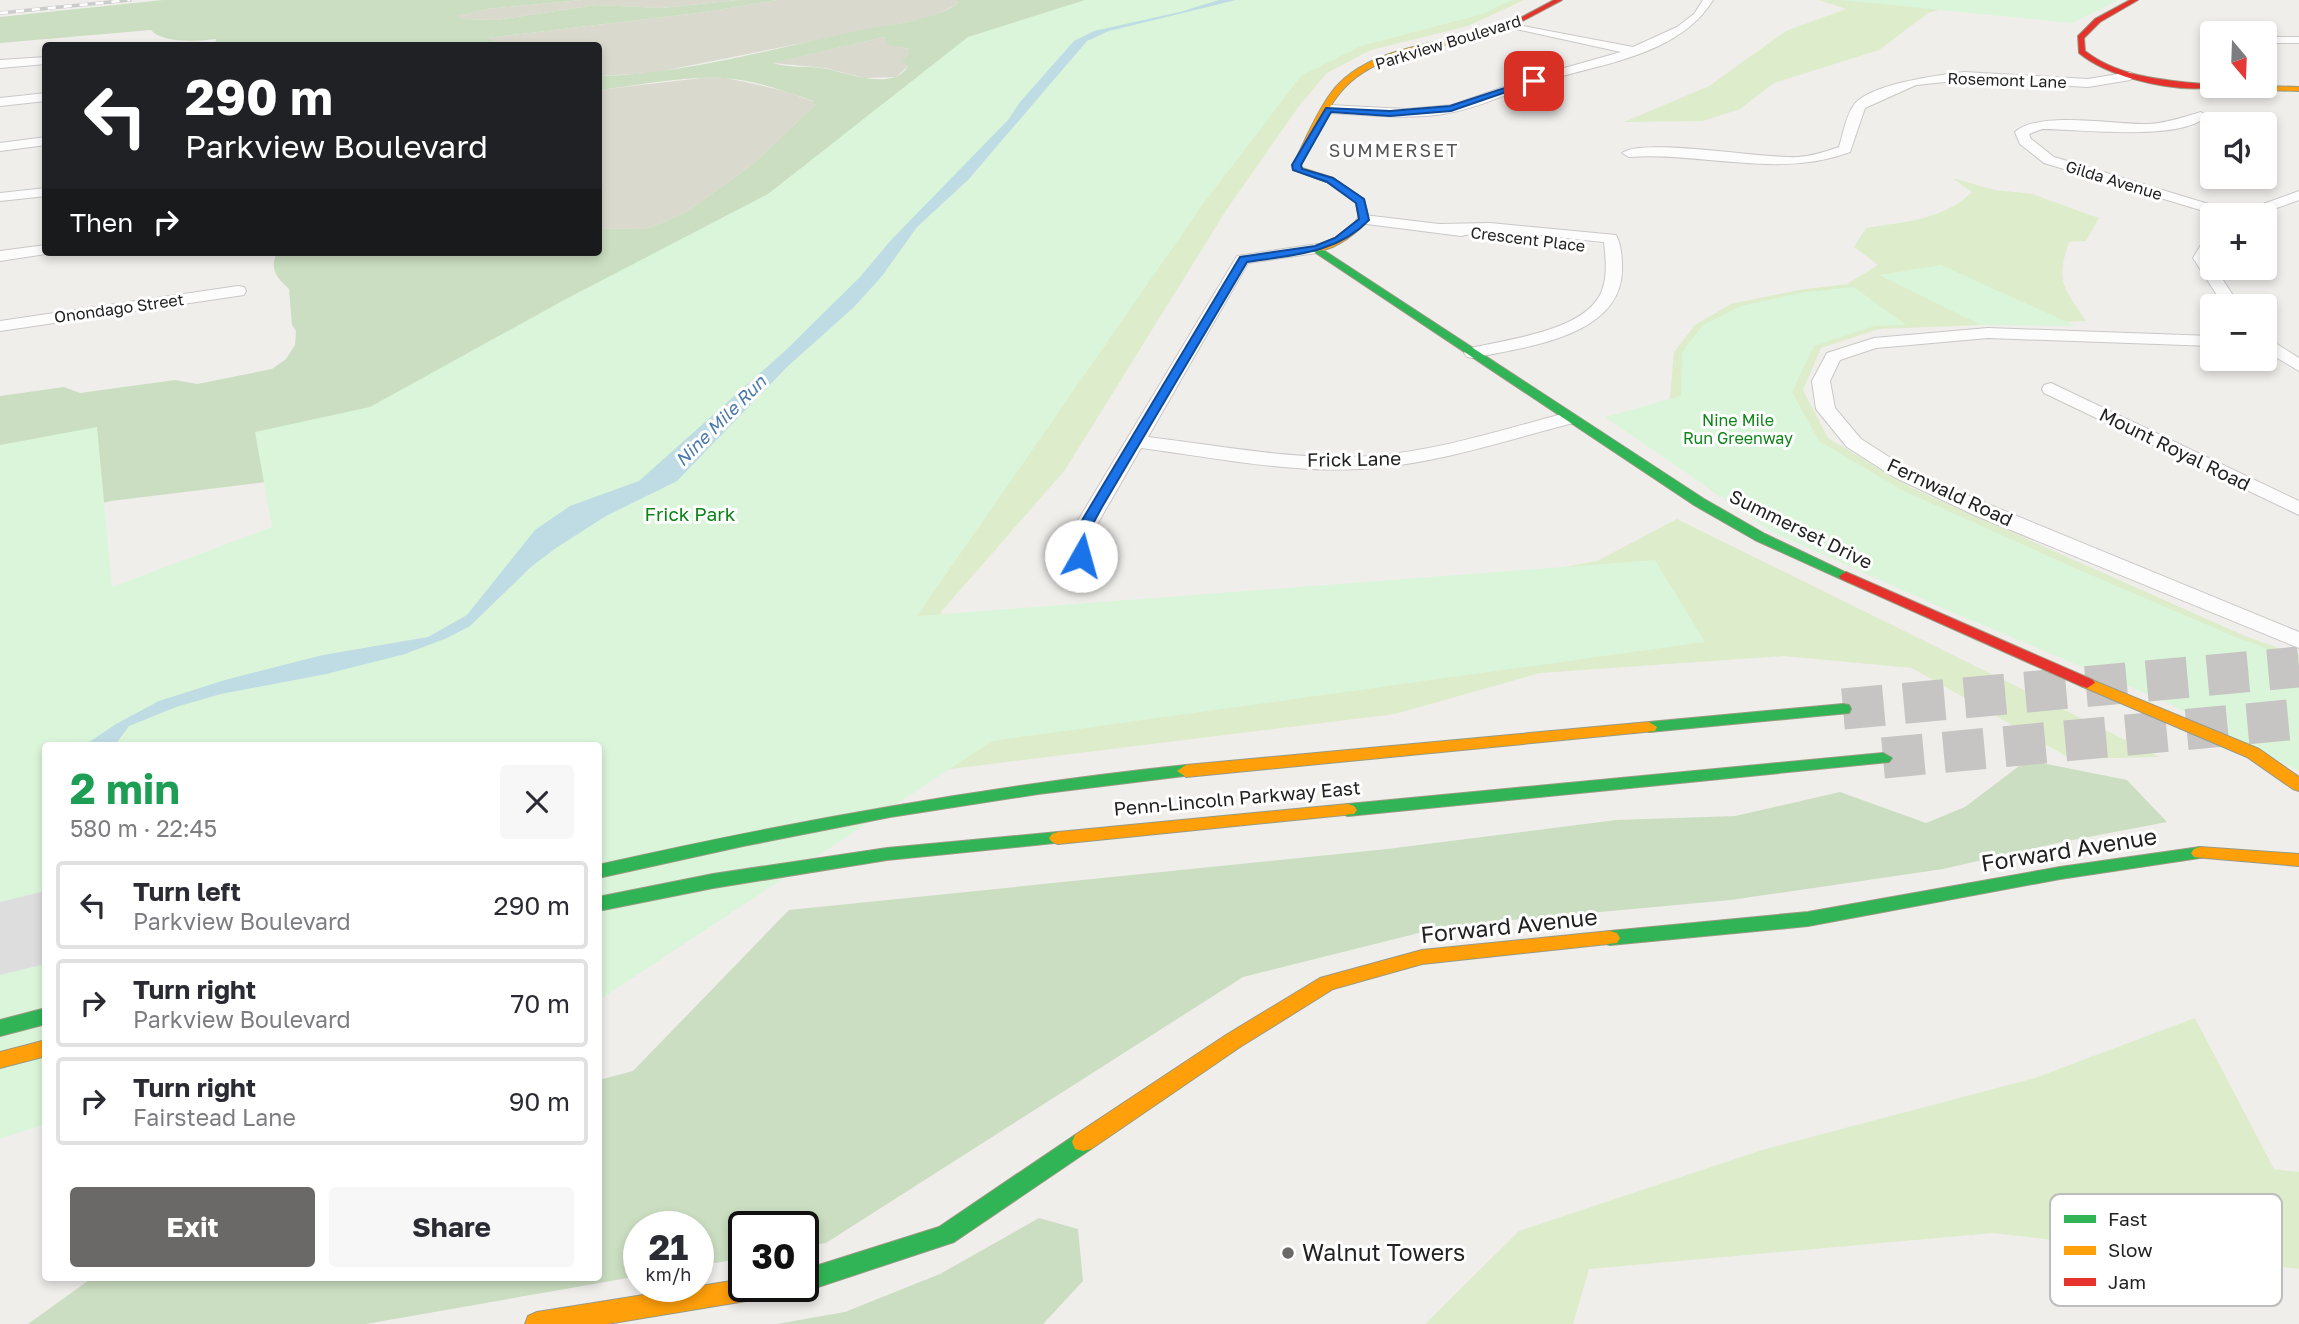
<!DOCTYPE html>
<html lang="en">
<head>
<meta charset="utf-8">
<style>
  :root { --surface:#fff; --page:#f7f7f7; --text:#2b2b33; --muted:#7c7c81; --line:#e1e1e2; --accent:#6a6968 }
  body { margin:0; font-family:"Golos Text",sans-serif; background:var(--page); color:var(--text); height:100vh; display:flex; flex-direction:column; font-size:26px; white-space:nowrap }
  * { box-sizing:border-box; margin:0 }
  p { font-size:23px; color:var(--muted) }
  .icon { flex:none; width:38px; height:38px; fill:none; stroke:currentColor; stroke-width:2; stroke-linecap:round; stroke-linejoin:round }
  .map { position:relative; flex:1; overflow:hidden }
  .side { position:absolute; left:42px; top:742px; width:560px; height:539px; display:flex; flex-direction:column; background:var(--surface); border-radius:7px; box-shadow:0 4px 10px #0003 }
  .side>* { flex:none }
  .hud { position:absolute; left:42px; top:42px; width:560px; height:214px; border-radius:7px; box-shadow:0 4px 10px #0003; background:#202124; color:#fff; overflow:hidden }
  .needle { width:46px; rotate:161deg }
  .buttons { position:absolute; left:2200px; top:21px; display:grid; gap:14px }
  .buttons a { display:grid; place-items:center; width:77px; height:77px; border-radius:7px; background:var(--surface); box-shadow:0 4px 10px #0003; font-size:35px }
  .speed { position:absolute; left:623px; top:1211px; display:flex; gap:14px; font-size:35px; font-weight:700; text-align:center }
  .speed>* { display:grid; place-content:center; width:91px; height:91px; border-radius:50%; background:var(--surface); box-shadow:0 4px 10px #0003; line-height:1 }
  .speed small { font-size:18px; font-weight:400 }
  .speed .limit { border:4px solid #111; border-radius:10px; background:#fff; color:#111 }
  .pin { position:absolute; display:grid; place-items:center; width:60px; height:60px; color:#fff; margin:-30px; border-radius:14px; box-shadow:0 4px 10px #0006 }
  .me { position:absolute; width:77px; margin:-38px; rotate:7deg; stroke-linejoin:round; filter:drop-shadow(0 0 5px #0008) }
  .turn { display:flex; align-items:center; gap:24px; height:147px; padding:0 28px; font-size:32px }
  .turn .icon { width:91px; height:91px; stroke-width:2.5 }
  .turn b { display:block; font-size:49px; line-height:60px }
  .then { display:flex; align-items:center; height:66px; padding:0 28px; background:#0003; gap:14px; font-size:26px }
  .round { display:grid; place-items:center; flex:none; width:74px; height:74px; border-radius:7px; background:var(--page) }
  .head { display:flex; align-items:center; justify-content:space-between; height:119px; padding:0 28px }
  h1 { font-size:42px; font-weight:700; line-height:52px; color:#1e9e55 }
  .primary-button { display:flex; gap:14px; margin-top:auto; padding:14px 28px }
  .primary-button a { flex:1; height:80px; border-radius:7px; background:var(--accent); color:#fff; font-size:28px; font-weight:700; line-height:80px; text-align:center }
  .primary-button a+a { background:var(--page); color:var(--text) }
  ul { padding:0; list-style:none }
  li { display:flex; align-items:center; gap:21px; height:88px; margin:0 14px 10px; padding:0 14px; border:4px solid var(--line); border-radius:7px }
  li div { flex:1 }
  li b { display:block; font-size:26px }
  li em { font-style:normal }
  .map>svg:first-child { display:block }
  .construction { fill:#d9d9cd }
  .grass { fill:#ddeccb }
  .forest { fill:#cbdec1; fill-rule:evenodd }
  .park { fill:#daf5da }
  .water { fill:#bfdbe3 }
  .pier { fill:#dedddd }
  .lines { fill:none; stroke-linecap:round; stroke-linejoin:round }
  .highway-tunnel { stroke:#c7c5c3; stroke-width:41; stroke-dasharray:41 20; stroke-linecap:butt }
  .street-casing { stroke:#c9c8c7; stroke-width:2 }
  .fast-casing { stroke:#999a82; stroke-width:2 }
  .slow-casing { stroke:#999a82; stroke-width:2 }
  .jam-casing { stroke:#999a82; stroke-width:2 }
  .street { fill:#fdfcfc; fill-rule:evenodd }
  .fast { fill:#30b455; fill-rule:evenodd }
  .slow { fill:#ff9f0a; fill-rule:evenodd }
  .jam { fill:#e5322d; fill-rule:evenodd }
  .rail-casing { stroke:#ccc; stroke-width:3.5 }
  .rail { stroke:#fff; stroke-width:2.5; stroke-dasharray:8; stroke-linecap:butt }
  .route { fill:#1a73e8; stroke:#114b97; stroke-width:2 }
  .poi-dot { fill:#6a6968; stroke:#fff; stroke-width:2.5 }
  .labels { text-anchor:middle; stroke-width:6; stroke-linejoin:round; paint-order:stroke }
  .far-street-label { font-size:16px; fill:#222; stroke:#fff }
  .far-park-label { font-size:16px; fill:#0c8416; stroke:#fff }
  .far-neighbourhood-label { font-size:18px; letter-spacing:2px; fill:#555; stroke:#fff }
  .far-water-label { font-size:18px; font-style:italic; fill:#4a7aab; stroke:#fff }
  .street-label { font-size:19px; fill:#222; stroke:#fff }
  .park-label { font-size:19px; fill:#0c8416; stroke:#fff }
  .near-street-label { font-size:23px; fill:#222; stroke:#fff }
  .near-poi-label { font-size:23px; fill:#222; stroke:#fff; text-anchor:start }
  .key { fill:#fff; stroke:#bdbdbd; stroke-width:2 }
  .key-label { font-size:19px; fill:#222 }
</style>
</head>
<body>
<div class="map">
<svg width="2299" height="1324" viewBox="0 0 2299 1324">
  <rect width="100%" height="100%" fill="#f0eeeb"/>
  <!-- construction -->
  <path class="construction" d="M582,0H738L662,8L596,5L496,20L463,19L456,16L487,9Z
    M778,0H957L956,5L928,18L652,73L599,76L598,46L504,45L486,38L706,12Z
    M884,37L898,47L909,49L908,66L896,77L865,78L825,68L772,63Z
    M701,78H726L759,85L788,92L814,102L815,105L754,163L688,211L650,228L599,229L598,90Z"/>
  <!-- grass -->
  <path class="grass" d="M1340,0H1524L1468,26L1371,50L1327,73L1299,106L1227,209L1065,470L941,612L953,657L893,644Z
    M1819,0H1972L1928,13L1879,50L1774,83L1740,109L1703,121L1624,122L1709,86L1786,31L1846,9Z
    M1952,178L1995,190L2032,194L2099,218L2086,241L2069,242C2055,283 2064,287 2086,321L1879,329L1821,348L1803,390L1828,438L1912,488L2245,636L2299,655V754L1790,535L1710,490L1666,442L1674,352L1695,325L1731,304L1798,290L1847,284L1878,265L1854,247L1866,228C1903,222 1944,220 1972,192Z
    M1677,519L2160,757L2071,759L1912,668L1783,656L1540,673L1395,714L837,783L1290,619L1597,561Z
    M2195,1018L2274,1169L2299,1172V1269L1993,1233L1589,1269L1573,1324H1425L1519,1231L1762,1150L2035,1078Z"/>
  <!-- forest -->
  <path class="forest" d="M163,0H582L487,9L457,16L463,19L496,20L596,5L662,8L738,0H778L706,12L487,38L504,45L215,46L216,39C199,41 163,44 151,30L0,43V17Z
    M957,0H1218L961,78L307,477L111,501L0,529V396L64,387L80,393L175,380L197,384L272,369L286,359L295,345L296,331L292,325L289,289C277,278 268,268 278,252H598L599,229L650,228L688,211L754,163L815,105L813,101C785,91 754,80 724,78C683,76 639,85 599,90V76C687,74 777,47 863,30C897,23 926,22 956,5ZM884,37L889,45L909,49L908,55L902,61L908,66C893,93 844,71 821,68C806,66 787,68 773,63Z
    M2027,760L2127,780L2167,822L2062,842L1943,869L1731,900L1447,926L1243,977L826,1243L803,1247V1227H744V1258L698,1266V1227H639V1276L366,1324H28L92,1278H598L599,1080L633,1071L789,910L1387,849L1616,820L1735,816L1840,792L1926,823L1965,807Z
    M1039,1218L1078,1229L1083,1281L1043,1324H777L845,1312L940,1274Z"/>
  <!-- park -->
  <path class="park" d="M1085,0H1512L1483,14L1361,46L1301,76L1203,204L917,616L1655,560L1705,642L992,741L599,1000L598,746H46L45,1124L0,1139V445L97,427L112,587L272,527L255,432L370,407L564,300L768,194L968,37Z
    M1841,0H2118L2073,23Z
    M1941,265L2076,326L1981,325L1879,275Z
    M1854,287L1906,325L1875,326L1814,346L1792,392L1819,441L1904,491L2077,569L2238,638L2299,660V771L2166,702L1947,610L1771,531L1605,417L1681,396L1682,352L1703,325L1741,306L1806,292Z"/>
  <!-- water -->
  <path class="water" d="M1219,0H1236L1109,31L1087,41L968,180L917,227L882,276L854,307L787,367L677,481L606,516L556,548L532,566L470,626L447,638L405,654L326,674L221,694L176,707L129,726L115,745H85L116,724L159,701L225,680L323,655L428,637L467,615L535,530L570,506L639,481L786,350L860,277L892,239L1008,120L1020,102L1074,41L1094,31L1180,12Z"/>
  <!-- pier -->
  <path class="pier" d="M45,891V964L0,975V902Z"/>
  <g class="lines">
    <!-- highway-tunnel -->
    <path class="highway-tunnel" d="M1843,709L2299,667
      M1883,758L2299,719"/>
    <!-- street casing -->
    <g class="street-casing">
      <path id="street" d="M1703,0H1713C1678,57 1597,64 1538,83C1504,94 1473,111 1436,115C1401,119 1365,115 1329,113L1323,109L1329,105L1406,109L1452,105L1529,78L1621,52L1507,27V23L1633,47L1677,27L1694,14Z
        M2264,37H2299V43H2264Z
        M186,43L200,46H181Z
        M46,57V64L0,68V60Z
        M1964,72L2088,79L2130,72L2136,76L2130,80L2088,87L1964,80L1916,85L1865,108L1850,152C1778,179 1703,152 1629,157L1622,153C1641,137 1765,159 1798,157C1812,156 1825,152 1839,147C1843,134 1846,115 1854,105C1869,84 1939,75 1964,72Z
        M46,93V101L0,106V98Z
        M2201,112L2207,116C2180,142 2080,129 2042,129L2029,134L2031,139L2054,157L2238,213L2299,191V200L2257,215H2217L2044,163L2020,144L2015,132C2039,110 2116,125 2148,124C2168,123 2183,117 2201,112Z
        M46,137V145L0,151V143Z
        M46,188V196L0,201V193Z
        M1364,215L1439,224L1490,223L1616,235C1621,244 1622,256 1622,267C1624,337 1525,347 1473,358L1467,357L1464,353L1467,349C1503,340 1581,332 1600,295C1608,279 1606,260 1604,242C1563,239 1498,226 1461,236L1359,223L1356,220L1359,217Z
        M2212,233V252L2209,258L2212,268H2215L2240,306H2224L2193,258L2207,235Z
        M1317,244L1325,249L1323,252L1248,263L1148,437C1222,446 1296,461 1371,456C1439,451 1504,429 1570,412L1580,418L1577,422C1510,439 1443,462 1374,468C1297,475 1218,458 1141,448L1087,542L1098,570L1095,575H1079L1065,542L1237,256Z
        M46,245V252L52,253L0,261V251Z
        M238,286L244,287L246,291L244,295L0,331V321Z
        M1988,328L2212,336V346L1988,338L1876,348L1840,360L1830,381L1835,408L1861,439L1908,469L1990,505L2299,632V648L1974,515L1894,477L1847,447L1816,409L1812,381L1827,353L1874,338Z
        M2264,336L2299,358V371L2264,350Z
        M2051,383L2299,501V515L2044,393L2042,389L2044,385Z"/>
    </g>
    <!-- fast casing -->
    <g class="fast-casing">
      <path id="fast" d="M1317,246L1704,499L1765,534L1853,576L1851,579H1841L1755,540L1694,505L1313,251V247Z
        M1843,704L1849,705L1851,709L1849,713L1649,732L1641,727L1649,722Z
        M1883,753L1892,758L1889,762L1348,816L1342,814L1339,810L1342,806L1348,804Z
        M1186,765L1195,771L1192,775L1038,794L890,817L743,846L598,878V865C793,821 988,786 1186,765Z
        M1058,832L1064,834L1067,838L1064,842L887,860L713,888L598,911V897L713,874L887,848Z
        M2200,847L2206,849L2209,853L2206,857L2060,879L1808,926L1610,945L1603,943L1600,938L1603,933L1610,931L1808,912L2060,867Z
        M46,1008V1024L0,1036V1020Z
        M1083,1133L1091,1135L1094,1142L1091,1149L954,1242L803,1292L794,1289L793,1286H803V1270L939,1227L1075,1135Z"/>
    </g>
    <!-- slow casing -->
    <g class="slow-casing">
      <path id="slow" d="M1458,37L1461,41C1417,51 1364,58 1336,98C1321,118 1313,143 1301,165L1302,168L1333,178L1364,199L1369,220C1355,234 1334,252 1313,251V247L1335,238L1359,219L1356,202L1327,182L1294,170L1293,165C1305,141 1315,115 1331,93C1360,54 1414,47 1458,37Z
        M2200,84L2299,87V91L2203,88Z
        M2087,678L2259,749L2299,777V791L2293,789L2247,757L2081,686L2079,683L2081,680Z
        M1649,722L1657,727L1655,731L1186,777L1177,771L1186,765Z
        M1348,804L1354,806L1357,810L1354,814L1058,844L1052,842L1049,838L1052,834L1058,832Z
        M2200,847L2299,854V866L2194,857L2191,853L2194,849Z
        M1610,931L1617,933L1620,938L1617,943L1422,964L1333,989L1240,1047L1091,1149L1083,1151L1075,1149L1072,1142L1075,1135L1226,1035L1320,978L1422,950Z
        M46,1040V1056L0,1068V1052Z
        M744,1279V1286H782L779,1294L770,1297L607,1324H525L528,1316L537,1312Z"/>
    </g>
    <!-- jam casing -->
    <g class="jam-casing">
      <path id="jam" d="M1554,0H1562L1513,26L1458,41L1454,39L1509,24Z
        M2130,0H2138L2100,22L2084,38L2085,51C2118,77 2163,80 2203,84L2206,88C2168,91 2108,77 2079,53L2078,36L2095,19Z
        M1846,572L2093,680L2095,683L2087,688L2081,686L1841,579L1839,576Z"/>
    </g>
    <!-- street -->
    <use href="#street" class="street"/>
    <!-- fast -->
    <use href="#fast" class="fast"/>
    <!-- slow -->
    <use href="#slow" class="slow"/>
    <!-- jam -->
    <use href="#jam" class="jam"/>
    <!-- rail casing -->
    <g class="rail-casing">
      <path id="rail" d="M0,13L130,0"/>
    </g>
    <!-- rail -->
    <use href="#rail" class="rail"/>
  </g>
  <!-- route -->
  <path class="route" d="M1532,79L1538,81L1451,111L1390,116L1331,112L1301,165L1302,169L1333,178L1364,199L1369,220C1336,254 1292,255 1247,262L1102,507L1083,542L1089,556L1081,560L1076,559L1069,542L1240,257L1315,246L1335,238L1359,219L1356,203L1327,182L1293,170L1292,165L1326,108L1390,111L1450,106Z"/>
  <!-- markers -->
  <circle class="poi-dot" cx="1288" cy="1253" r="7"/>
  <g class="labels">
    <!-- far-street labels -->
    <g class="far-street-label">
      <text transform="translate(1448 42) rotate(-17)" y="6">Parkview Boulevard</text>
      <text transform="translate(2007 80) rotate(2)" y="6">Rosemont Lane</text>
      <text transform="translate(2114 180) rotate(17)" y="6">Gilda Avenue</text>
      <text transform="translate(1528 239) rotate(7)" y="6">Crescent Place</text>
      <text transform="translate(119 308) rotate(-8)" y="6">Onondago Street</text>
    </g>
    <!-- far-park labels -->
    <g class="far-park-label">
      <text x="1738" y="426">Nine Mile<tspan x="1738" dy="18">Run Greenway</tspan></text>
    </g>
    <!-- far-neighbourhood labels -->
    <g class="far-neighbourhood-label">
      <text x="1394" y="157">SUMMERSET</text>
    </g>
    <!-- far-water labels -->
    <g class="far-water-label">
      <text transform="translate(721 421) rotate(-45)" y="6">Nine Mile Run</text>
    </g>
    <!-- street labels -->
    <g class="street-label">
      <text transform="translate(2175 449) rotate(26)" y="7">Mount Royal Road</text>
      <text transform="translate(1354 459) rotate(-1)" y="7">Frick Lane</text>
      <text transform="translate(1950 492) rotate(25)" y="7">Fernwald Road</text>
      <text transform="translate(1801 529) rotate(26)" y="7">Summerset Drive</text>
      <text transform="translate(1237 798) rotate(-5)" y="7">Penn-Lincoln Parkway East</text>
    </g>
    <!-- park labels -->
    <g class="park-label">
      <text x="690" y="521">Frick Park</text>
    </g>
    <!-- near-street labels -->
    <g class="near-street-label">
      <text transform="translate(2069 850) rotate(-9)" y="8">Forward Avenue</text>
      <text transform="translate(1509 926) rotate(-6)" y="8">Forward Avenue</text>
    </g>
    <!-- near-poi labels -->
    <g class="near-poi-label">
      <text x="1302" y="1261">Walnut Towers</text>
    </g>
  </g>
  <!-- legend -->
  <rect x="2050" y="1194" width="232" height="112" rx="10" class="key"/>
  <rect x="2064" y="1215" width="32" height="8" fill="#30b455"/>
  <rect x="2064" y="1246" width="32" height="9" fill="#ff9f0a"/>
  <rect x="2064" y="1278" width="32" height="8" fill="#e5322d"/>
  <g class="key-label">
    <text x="2108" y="1226">Fast</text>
    <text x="2108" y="1257">Slow</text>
    <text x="2108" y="1289">Jam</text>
  </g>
</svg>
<div class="buttons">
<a><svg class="needle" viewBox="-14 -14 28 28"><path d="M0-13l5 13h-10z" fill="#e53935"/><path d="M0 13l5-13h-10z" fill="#7c7c81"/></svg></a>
<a><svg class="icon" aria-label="sound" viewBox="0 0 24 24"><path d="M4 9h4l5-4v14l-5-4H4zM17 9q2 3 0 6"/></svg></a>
<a>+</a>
<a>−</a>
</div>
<div class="speed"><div>21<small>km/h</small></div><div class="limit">30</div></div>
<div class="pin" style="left:1534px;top:81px;background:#d93025"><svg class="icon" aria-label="arrive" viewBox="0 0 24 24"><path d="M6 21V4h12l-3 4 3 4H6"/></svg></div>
<svg class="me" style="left:1081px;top:556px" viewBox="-20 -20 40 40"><circle r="19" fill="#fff"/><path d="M0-13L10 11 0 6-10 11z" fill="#1a73e8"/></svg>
<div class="hud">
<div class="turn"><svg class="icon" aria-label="left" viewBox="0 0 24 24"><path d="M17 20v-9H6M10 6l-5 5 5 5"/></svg><div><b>290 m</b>Parkview Boulevard</div></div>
<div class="then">Then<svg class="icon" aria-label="right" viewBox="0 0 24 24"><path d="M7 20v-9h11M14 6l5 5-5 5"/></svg></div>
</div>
<section class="side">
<div class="head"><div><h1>2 min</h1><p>580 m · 22:45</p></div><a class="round"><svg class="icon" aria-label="close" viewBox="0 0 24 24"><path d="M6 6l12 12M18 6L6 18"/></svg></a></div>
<ul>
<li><svg class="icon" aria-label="left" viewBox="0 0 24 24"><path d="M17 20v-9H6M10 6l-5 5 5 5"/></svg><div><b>Turn left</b><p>Parkview Boulevard</p></div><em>290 m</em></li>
<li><svg class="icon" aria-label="right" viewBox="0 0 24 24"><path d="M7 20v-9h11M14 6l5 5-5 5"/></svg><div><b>Turn right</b><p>Parkview Boulevard</p></div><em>70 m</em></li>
<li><svg class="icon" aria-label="right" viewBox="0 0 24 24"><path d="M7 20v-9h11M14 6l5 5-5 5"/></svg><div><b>Turn right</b><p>Fairstead Lane</p></div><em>90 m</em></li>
</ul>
<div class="primary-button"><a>Exit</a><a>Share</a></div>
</section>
</div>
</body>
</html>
